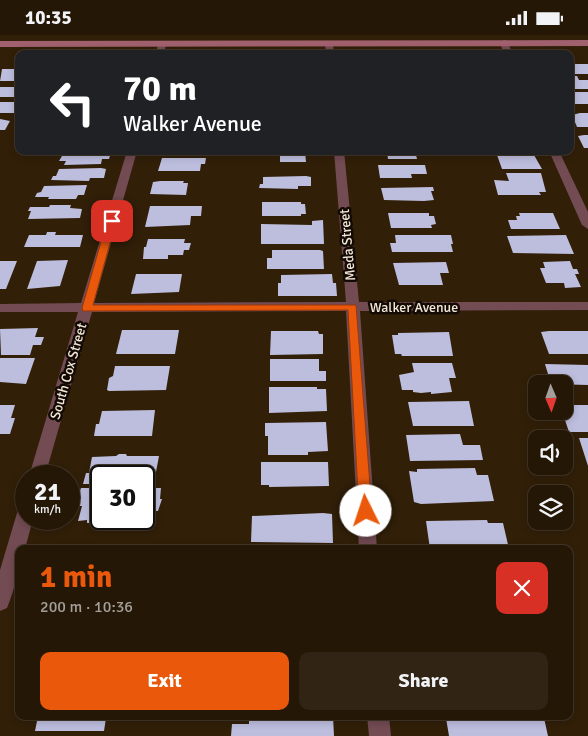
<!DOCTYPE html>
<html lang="en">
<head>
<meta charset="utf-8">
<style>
  :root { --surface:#251706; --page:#312414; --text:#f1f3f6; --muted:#a39f9b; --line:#423628; --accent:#ea580c }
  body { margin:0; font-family:Signika,sans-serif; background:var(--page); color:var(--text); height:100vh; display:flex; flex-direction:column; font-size:19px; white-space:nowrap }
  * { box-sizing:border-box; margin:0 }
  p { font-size:16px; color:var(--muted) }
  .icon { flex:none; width:28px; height:28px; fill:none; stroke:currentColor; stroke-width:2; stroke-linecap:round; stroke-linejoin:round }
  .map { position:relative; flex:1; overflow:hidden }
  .sheet { position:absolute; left:15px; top:510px; width:558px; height:175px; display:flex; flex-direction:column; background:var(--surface); border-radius:10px; box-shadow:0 2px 8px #0003,0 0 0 1px var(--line) }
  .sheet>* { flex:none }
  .guide { position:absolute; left:15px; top:15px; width:559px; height:105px; border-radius:10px; box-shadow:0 2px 8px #0003,0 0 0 1px var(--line); background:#202124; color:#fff; overflow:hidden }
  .needle { width:32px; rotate:178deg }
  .buttons { position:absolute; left:528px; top:340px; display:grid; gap:10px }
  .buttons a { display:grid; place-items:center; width:45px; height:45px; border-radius:10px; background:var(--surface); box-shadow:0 2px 8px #0003,0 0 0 1px var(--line); font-size:25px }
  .speed { position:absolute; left:15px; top:430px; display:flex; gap:10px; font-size:25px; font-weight:700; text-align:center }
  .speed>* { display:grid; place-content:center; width:65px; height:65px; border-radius:50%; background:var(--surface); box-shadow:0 2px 8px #0003,0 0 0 1px var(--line); line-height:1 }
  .speed small { font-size:12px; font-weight:400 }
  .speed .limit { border:2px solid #111; border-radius:8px; background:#fff; color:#111 }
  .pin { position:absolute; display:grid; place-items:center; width:42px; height:42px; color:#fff; margin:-21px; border-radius:10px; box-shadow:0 2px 8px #0006 }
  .me { position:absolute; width:55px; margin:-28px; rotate:356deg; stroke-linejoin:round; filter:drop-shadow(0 0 4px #0008) }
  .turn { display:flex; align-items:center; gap:18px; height:105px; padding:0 25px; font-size:22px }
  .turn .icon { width:65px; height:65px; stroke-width:2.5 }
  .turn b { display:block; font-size:35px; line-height:42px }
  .round { display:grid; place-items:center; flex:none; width:52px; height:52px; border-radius:10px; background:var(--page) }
  .summary { display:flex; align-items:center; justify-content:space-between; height:85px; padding:0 25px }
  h1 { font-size:30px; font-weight:800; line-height:38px; color:var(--accent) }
  .primary-button { display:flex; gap:10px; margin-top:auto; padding:10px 25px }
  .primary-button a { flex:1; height:58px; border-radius:10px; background:var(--accent); color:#fff; font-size:20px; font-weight:800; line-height:58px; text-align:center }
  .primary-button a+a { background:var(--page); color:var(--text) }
  .status { display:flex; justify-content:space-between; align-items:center; height:35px; padding:0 25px; background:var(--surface); direction:ltr }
  .status svg { height:14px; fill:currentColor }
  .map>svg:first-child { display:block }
  .building { fill:#bdbede }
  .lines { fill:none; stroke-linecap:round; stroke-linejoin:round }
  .minor { fill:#734b53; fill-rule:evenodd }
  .secondary { fill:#a0606d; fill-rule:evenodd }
  .route { fill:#ea580c; stroke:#983908 }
  .labels { text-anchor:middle; stroke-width:5; stroke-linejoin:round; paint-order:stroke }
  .street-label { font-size:14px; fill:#f3e7d9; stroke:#130b03 }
</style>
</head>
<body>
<div class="status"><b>10:35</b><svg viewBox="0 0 49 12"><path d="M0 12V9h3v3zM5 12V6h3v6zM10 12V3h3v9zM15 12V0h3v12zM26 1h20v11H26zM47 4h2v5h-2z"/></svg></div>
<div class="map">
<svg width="588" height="701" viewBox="0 0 588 701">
  <rect width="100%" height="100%" fill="#311f08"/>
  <!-- building -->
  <path class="building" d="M570,29H588V39H570Z
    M2,34H19V46H0Z
    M570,41H577L579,45H588V54H570Z
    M0,52H19V62H0Z
    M570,57H588V69H570Z
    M0,67H19L15,74H19V78H0Z
    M580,78H588V92H577L572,80Z
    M0,84L10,86L5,95H0Z
    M584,100H588V113H584L578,101Z
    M280,116H305L306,127H280Z
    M387,116H415L417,124H388Z
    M70,117H111L109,124H102L101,129L64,130L66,126H59L62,121H68Z
    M497,120H534L542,134H502Z
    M162,123H206L205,129H201L200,136H158Z
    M378,130H425L427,139H411L412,143H380Z
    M101,133L106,134L104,143H90L89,146L51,145L53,141H56L59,134Z
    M506,138H541L546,157H539L541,160H498L494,145L509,146Z
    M306,141L311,142V151H298V154L259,153L260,149H263V142Z
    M160,146H184L183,148H188L186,160L150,159L153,147Z
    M87,150L84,160H78L76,164H48L49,162H35L37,158L41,157L44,151Z
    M433,152L434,156H431L434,165L424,166L384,165L381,153Z
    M262,167H301V169H305L306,179H301V181H262Z
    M50,170H71L70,173L82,174L80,183L28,184L31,176H28L30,172H49Z
    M150,171H202L201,181H191L190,190L145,192Z
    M388,178H429V181H434L436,189L431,190L432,193H391Z
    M519,178H553L560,194H511L508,185H517L516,181H520Z
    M323,185L324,209H261V189L312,190V186Z
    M47,197H56L55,200H83L80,212H24L29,200H46Z
    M395,200H451L453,209H451L453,217H392L390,208H396Z
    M566,200L574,219L513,218L507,201Z
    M148,204H185L184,208H191L189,215H184L183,220H168V224H143L144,212H146Z
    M272,215H320L323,216L324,234H267V223H272Z
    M68,225L60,251L27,254L37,226Z
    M0,226H17L6,254H0Z
    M570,226L573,234H577L579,239H575L581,252L565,253L564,248H546L540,233H545L543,227Z
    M446,227L449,238H440L443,250H399L393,228Z
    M136,239H182L179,257L131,259Z
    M332,239L333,248H336L337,261H278V248H281V240Z
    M38,293L35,302H44L41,310H33L30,320H1L0,294Z
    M122,295H179L175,319H116Z
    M271,296H318L319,299H323V319L270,320Z
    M549,296H588V319H549L541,297Z
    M449,297L453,321H402L401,319H395L392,300H398V298Z
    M0,323H35L26,349L0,347Z
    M270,324H319V336H326V346H270Z
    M412,328H452L456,343H449L452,357L431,359V357L421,358L413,357V355H402L399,340L414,337Z
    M545,329L588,330V350L551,349Z
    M115,331H170L166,355L109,356L107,355L109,343L113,341Z
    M269,352H317V354H326L327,376L269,378Z
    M469,366L474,391H413L408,367Z
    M0,370H15L11,383H15L10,399H0Z
    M564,370H588V397H569L562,376H564Z
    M155,375L152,401H94L96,389H99L102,376Z
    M326,387L328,416L308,417V420H268V401H265V388Z
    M460,399L463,410H480L483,425L410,426L406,400Z
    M579,403H588V431Z
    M119,419H126L127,421H159L156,437H147L145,449L144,441H101V449H83L86,438H89L92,422L116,421Z
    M261,427H328L329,451L269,452V450H261Z
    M475,433L477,440H488L494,466L421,469L414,467L409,436L417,437V434Z
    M81,453H101V484H129L128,488H87V485L78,486L82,471H78L79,466L77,465Z
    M144,453H161L160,464H162L158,476H144Z
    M323,478L332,479L333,508L251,507L252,481Z
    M487,485L488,488H503L509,514H430L426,486Z
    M38,681H113L112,683H106L104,696H35Z
    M256,681H333L334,701H231L232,689H249V683Z
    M446,683H544L548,701H449Z"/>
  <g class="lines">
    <!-- minor -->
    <path class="minor" d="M504,5L507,6L513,19H504L500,8Z
      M162,6L166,9L164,19H156L158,9Z
      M329,6L333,9L334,19H326L325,9Z
      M127,116H137L94,268L346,267L334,116H344L359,267H588V275L360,276L377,514H359L346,276L92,277L45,441H29L78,277H0V269L81,268Z
      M549,116H559L588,177V194L582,190Z
      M26,471V484H33L25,514H19C19,534 15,554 7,573L0,576V535L17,478L20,473Z
      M367,681H389L391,701H369Z"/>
    <!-- secondary -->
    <path class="secondary" d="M588,5V11L0,12V6Z"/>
  </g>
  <!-- route -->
  <path class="route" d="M112,183L116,186L93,270H356L372,476L370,480L366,482L361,480L359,476L348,275L83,276L82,273L107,186Z"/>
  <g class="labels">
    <!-- street labels -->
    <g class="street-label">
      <text transform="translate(347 210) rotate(-95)" y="5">Meda Street</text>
      <text x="414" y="277">Walker Avenue</text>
      <text transform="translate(68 336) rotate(-74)" y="5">South Cox Street</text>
    </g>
  </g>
</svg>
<div class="buttons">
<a><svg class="needle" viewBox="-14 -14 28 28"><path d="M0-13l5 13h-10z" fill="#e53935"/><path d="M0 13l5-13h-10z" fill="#a39f9b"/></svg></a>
<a><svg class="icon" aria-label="sound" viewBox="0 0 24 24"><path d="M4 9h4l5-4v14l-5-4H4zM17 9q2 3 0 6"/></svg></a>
<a><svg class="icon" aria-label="layers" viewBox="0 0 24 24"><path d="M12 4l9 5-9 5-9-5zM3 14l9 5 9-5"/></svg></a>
</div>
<div class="speed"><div>21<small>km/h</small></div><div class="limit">30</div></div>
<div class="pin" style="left:112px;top:186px;background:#d93025"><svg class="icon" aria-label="arrive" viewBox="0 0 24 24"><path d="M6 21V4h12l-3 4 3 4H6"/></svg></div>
<svg class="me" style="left:366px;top:476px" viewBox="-20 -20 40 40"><circle r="19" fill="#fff"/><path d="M0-13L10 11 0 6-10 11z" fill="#ea580c"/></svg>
<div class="guide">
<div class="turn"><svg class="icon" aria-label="left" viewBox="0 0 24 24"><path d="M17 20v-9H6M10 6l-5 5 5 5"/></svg><div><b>70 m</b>Walker Avenue</div></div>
</div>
<section class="sheet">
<div class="summary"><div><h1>1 min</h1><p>200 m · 10:36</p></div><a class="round" style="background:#d93025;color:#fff"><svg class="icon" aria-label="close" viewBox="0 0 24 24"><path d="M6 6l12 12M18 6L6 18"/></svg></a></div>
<div class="primary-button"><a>Exit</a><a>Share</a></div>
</section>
</div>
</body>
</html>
